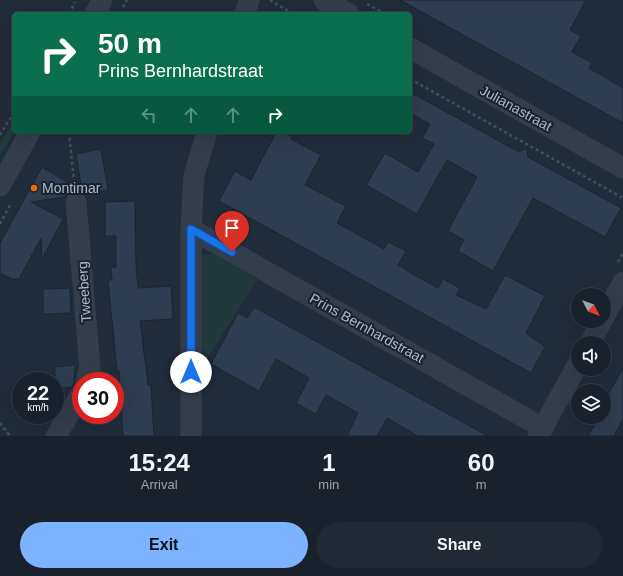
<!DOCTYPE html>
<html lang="en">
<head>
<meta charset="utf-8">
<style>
  :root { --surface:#18212c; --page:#212934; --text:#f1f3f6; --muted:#9fa3a9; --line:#363e48; --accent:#7cb2fe }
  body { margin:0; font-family:Arial,sans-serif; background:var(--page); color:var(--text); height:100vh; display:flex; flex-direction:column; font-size:15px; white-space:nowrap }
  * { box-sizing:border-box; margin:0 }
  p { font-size:13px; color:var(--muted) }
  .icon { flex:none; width:22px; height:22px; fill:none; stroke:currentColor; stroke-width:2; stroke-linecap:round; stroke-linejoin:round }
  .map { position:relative; height:436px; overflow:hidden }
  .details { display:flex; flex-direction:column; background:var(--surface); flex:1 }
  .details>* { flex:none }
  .guide { position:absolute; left:12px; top:12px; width:400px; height:122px; border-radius:6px; box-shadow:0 4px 16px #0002,0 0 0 1px var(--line); background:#0b6e4f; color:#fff; overflow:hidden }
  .needle { width:26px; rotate:132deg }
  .controls { position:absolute; left:571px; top:288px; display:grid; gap:8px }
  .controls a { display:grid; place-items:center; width:40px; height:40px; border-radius:50%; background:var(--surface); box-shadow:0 4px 16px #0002,0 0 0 1px var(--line); font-size:20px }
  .speed { position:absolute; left:12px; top:372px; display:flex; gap:8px; font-size:20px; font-weight:700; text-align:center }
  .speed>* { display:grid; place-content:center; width:52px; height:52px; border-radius:50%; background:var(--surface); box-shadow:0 4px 16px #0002,0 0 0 1px var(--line); line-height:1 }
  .speed small { font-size:10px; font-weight:400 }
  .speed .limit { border:6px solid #d22; background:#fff; color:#111 }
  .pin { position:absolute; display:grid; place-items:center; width:34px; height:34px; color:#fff; margin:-41px -17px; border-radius:50% 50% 50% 0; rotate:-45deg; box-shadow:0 0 4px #0007 }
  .pin .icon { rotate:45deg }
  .me { position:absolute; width:44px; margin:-22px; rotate:0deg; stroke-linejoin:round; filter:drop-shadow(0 0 3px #0008) }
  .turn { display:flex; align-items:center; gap:14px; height:84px; padding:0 20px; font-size:18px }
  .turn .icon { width:52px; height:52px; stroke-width:2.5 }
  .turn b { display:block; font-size:28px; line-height:34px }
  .lanes { display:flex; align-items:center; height:38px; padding:0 20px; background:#0003; justify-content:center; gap:20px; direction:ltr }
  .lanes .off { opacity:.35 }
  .eta { display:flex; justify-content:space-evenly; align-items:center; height:68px; text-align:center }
  .eta b { font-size:24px; font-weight:700; line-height:28px }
  .primary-button { display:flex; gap:8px; margin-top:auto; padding:8px 20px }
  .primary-button a { flex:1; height:46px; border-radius:24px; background:var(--accent); color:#111; font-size:16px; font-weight:700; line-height:46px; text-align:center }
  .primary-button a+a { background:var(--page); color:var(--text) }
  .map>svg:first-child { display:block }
  .green { fill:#22393c }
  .building { fill:#2e3d4f; stroke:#1b2531 }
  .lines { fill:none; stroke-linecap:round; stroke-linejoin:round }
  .path { stroke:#3a5354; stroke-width:2.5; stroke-dasharray:3 3; stroke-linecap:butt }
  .minor { stroke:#343e4b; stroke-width:21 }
  .route-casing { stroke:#114b97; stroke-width:10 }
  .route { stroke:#1a73e8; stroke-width:7 }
  .food-dot { fill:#e8710a; stroke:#19232f; stroke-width:1.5 }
  .labels { text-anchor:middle; stroke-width:4; stroke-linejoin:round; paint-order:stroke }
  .street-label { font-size:14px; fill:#aeb9c7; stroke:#19232f }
  .poi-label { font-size:14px; fill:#aeb9c7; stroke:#19232f; text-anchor:start }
</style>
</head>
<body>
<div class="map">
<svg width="623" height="436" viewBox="0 0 623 436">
  <rect width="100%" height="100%" fill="#202c3a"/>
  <!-- green -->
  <path class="green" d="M14,119V132L0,156V144Z
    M214,254L257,279L200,370L198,258L204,255Z"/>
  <!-- building -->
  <path class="building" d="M400,0H586L570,30L581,36L572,52L592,63L589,68L623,88V123Z
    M410,92L519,152L527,148L528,157L621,208L605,237L533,198L493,271L458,251L464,240L448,231L477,177L447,160L417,214L366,185L385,153L418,172L434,144L422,138L430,124L410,113Z
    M276,132H283L292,137L291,139L321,155L305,185L346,206L337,223L384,249L388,242L406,251L398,265L409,272L438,288L443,279L460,288L456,295L486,309L505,275L545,296L526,333L545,347L531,373L219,201L235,171L251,180Z
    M101,149L108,190L84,194L75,190L69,192L65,197L31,202L63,219L42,259L41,238L19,279H12L0,273V243L42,167L82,191L76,154Z
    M135,201L136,263L138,288L171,286L173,319L140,321L148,385H151L154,436H123L119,371H117L109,291L108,280H112L111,267H116V236H105V202Z
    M70,288L71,313L43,314V289Z
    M254,307L290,327L488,436H418L387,418L377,436H347L358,413L326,395L316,414L296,403L309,378L276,359L259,391L211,364L238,313L247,318Z
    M75,365L74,384L71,387L55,389V367Z
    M623,368V419L614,436H588L599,417H604V402Z"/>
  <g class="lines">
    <!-- path -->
    <path class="path" d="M270,0L293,14
      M367,4L386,14
      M123,7L127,0
      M69,14L75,2
      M410,79L623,198
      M69,132L74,181
      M0,135L14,112
      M0,224L10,205
      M618,262L623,253
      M0,423L10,436"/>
    <!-- minor -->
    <path class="minor" d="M324,0L349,14
      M95,14L102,0
      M245,14L249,0
      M410,48L623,168
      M0,186L30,132
      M76,202L90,368L86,381
      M191,229L543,428
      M604,317L623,282
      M590,343L602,321
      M56,436L81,394
      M191,436V229L194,175L207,132
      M538,436L578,364"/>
  </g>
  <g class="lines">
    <!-- route casing -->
    <g class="route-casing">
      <path id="route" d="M191,372V229L232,252"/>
    </g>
    <!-- route -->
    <use href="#route" class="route"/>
  </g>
  <!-- markers -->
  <circle class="food-dot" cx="34" cy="188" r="4"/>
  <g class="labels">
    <!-- street labels -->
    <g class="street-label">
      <text transform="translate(516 108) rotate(29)" y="5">Julianastraat</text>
      <text transform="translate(84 292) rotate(-94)" y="5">Tweeberg</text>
      <text transform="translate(367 328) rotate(29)" y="5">Prins Bernhardstraat</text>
    </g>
    <!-- poi labels -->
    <g class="poi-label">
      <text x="42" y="193">Montimar</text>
    </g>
  </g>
</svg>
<div class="controls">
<a><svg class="needle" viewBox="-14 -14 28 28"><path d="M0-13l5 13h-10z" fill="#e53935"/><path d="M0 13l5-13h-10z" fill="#9fa3a9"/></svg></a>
<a><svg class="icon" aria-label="sound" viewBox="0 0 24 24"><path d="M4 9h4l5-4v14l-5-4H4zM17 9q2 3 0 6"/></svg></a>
<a><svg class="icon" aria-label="layers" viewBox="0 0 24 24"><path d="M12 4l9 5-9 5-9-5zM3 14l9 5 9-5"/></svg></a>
</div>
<div class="speed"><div>22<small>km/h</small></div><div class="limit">30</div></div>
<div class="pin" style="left:232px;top:252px;background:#d93025"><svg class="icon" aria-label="arrive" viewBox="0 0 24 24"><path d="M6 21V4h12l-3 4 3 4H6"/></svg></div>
<svg class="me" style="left:191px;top:372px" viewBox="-20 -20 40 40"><circle r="19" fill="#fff"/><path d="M0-13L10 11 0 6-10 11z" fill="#1a73e8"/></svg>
<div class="guide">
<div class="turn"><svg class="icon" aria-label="right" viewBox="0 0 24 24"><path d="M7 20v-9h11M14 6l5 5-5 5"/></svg><div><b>50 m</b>Prins Bernhardstraat</div></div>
<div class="lanes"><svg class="icon off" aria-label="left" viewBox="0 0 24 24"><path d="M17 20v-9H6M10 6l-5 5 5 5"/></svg><svg class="icon off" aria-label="ahead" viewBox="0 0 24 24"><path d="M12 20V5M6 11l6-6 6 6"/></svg><svg class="icon off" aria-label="ahead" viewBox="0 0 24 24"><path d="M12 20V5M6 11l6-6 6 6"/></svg><svg class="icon" aria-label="right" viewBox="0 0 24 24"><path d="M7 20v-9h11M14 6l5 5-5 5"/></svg></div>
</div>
</div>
<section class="details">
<div class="eta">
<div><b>15:24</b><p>Arrival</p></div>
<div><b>1</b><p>min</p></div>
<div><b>60</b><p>m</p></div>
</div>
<div class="primary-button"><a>Exit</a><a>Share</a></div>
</section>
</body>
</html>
